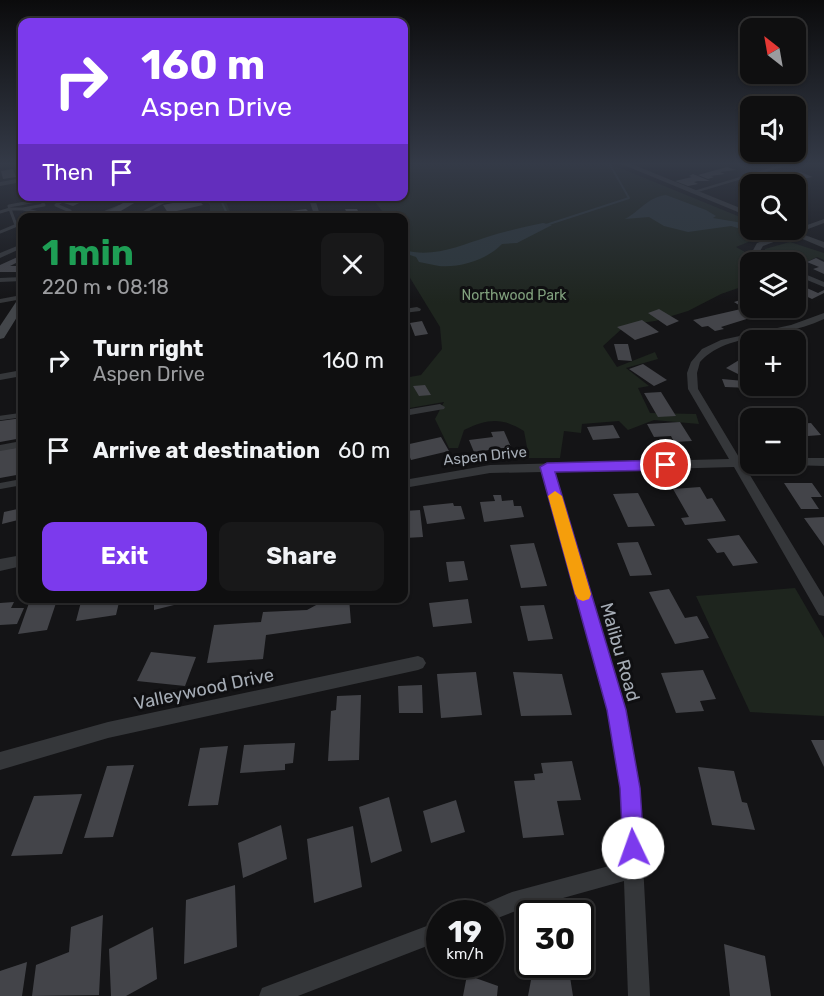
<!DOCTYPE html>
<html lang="en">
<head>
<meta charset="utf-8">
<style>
  :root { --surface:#0f0f10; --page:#181819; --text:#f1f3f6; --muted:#9b9c9f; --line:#2f2f30; --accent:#7c3aed }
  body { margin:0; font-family:Rubik,sans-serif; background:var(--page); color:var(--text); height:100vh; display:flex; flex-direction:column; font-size:22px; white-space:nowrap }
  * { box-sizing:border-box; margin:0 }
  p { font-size:20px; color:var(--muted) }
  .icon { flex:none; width:33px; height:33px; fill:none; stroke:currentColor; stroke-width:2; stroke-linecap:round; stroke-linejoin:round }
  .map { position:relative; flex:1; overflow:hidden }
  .panel { position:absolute; left:18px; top:213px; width:390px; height:390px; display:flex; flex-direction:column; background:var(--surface); border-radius:12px; box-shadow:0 2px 4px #0004,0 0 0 2px var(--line) }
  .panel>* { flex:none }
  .top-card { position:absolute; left:18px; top:18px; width:390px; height:183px; border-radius:12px; box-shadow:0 2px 4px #0004,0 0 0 2px var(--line); background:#7c3aed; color:#fff; overflow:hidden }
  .needle { width:39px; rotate:329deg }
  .buttons { position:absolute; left:740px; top:18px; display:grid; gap:12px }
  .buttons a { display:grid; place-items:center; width:66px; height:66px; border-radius:12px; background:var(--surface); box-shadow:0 2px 4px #0004,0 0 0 2px var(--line); font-size:30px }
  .speed { position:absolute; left:426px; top:900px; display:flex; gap:12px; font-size:30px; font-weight:700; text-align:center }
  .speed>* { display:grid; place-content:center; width:78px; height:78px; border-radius:50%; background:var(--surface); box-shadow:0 2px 4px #0004,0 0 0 2px var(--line); line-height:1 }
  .speed small { font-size:15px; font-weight:400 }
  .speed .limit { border:3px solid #111; border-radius:9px; background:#fff; color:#111 }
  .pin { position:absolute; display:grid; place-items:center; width:51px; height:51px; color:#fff; margin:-26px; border:3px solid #fff; border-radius:50%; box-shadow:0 2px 6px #0007 }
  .me { position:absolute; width:66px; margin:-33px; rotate:357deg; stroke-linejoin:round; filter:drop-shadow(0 0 4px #0008) }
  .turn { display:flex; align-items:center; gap:21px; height:126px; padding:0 24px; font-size:27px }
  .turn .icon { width:78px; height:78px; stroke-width:2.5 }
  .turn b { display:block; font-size:42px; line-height:51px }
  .then { display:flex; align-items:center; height:57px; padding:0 24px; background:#0003; gap:12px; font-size:22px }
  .round { display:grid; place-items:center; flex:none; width:63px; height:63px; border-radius:12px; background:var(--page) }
  .headline { display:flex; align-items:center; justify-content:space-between; height:102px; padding:0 24px }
  h1 { font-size:36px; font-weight:700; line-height:45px; color:#1e9e55 }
  .primary-button { display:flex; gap:12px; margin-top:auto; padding:12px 24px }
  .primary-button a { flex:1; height:69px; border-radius:12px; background:var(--accent); color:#fff; font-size:24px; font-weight:700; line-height:69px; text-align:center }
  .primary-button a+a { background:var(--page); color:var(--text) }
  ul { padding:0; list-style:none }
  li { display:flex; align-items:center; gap:18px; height:90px; padding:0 24px }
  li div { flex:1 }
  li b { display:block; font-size:22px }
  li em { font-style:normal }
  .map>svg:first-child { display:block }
  .green { fill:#1e251e }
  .water { fill:#2c373b }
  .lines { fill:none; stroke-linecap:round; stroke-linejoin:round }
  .stream { stroke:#2c373b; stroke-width:2 }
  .building { fill:#434449 }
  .service-far3 { stroke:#35373a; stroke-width:3 }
  .service-far2 { stroke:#35373a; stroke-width:4 }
  .service-far1 { stroke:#35373a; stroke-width:4.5 }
  .service { stroke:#35373a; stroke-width:6 }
  .minor { fill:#35373a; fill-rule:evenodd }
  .tertiary { fill:#35373a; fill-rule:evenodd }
  .secondary { fill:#43464a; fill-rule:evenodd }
  .route { fill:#7c3aed; stroke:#51269a; stroke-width:1.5 }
  .slow { fill:#f59e0b }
  .labels { text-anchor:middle; stroke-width:6; stroke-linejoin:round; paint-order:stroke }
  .far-park-label { font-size:14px; fill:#80a07d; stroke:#0f0f11 }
  .street-label { font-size:15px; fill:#a6adb6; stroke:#0f0f11 }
  .near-street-label { font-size:18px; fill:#a6adb6; stroke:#0f0f11 }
</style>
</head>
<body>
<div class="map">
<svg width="824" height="996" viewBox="0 0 824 996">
  <rect width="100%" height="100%" fill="#141416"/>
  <!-- green -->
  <path class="green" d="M422,163H608L750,221V230H760L765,235L736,247L763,262H750V284L721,294L688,311L655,321L626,325L603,346L617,367L655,352L658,359L626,368L649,386L638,388L650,413L696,414L699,424L654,420L628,430L619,421L582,424L581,433L564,431L560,458H529L524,431C501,417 488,419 464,430L458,448H449L435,419L444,402L404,409V378L421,375L442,349L440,327L404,268V218L387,217L371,197L404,196V167Z
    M203,197H224L232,217H210V205Z
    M790,242L824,253V260L817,257L796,267L795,262H785L765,251V249Z
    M795,588L824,638V716L750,712L696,596Z"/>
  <!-- water -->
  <path class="water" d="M666,195L706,210L716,216L713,218L737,222L754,230L748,231L731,226L688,232L664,226L649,217L625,219C640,211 648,197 666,195Z
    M543,223L552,225L517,243L502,244C488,259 461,268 439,266C432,265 426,263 419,262L416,257L404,253V250C433,258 459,246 487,237C505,231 524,227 543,223Z"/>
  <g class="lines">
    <!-- stream -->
    <path class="stream" d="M219,196L229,218
      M546,225L629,198L610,165"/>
  </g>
  <!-- building -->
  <path class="building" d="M727,167L736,170L720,172L725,174L710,176L714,177L708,179L698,175Z
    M13,169L16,177L3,179L1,171Z
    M800,172L813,177L791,181L780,177Z
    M693,174L710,181H698L694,182L698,184L688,186L675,181L692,177L689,176Z
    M75,196H91V197L73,206L64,203Z
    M197,198L203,205L168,213L163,205Z
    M306,209L309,212L288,218H277L275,213Z
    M345,209H357L360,215L338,218L337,215L343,214L342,211H346Z
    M22,255V260L10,266H22L18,272H0V265Z
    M816,258L824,262V274L813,269L819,267L807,262Z
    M800,285L818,293L824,290V293L812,299L795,291V287Z
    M750,297V308H768L772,310L766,311L773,316L761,319L734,302Z
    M659,309L679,321L667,326L648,313Z
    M741,309L753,317L721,327L724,329L715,331L708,326L702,327L693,320Z
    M642,320L659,332L635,340L617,327Z
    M422,321L428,334L415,336L410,323Z
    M614,344H628L632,361L618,360Z
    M744,357L750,360V380L726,368Z
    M643,364L667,380L654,386L629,369Z
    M722,379L744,381L750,388L725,387Z
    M425,385L431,395L419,396L413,386Z
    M661,392L676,416L658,417L644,393Z
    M22,418V438L0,442V421Z
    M680,422L692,441L674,442L671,436L654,437L647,424Z
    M811,423L821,435L795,437V424Z
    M613,425L620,438L593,440L587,427Z
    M504,431L511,447L474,452L469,440L493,437L491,432Z
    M441,437L449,451L411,460L405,445Z
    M22,447V474L0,478V450Z
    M784,483H812L822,497H811L819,509H801Z
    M700,487L707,499L712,498L726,521L685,525L681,518L689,517L673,489Z
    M638,493L655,526L628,527L613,494Z
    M493,495H501L502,501L513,500L514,506H521L524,517L484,522L480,502L495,501Z
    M453,503L454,506H461L465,519L427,524L423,506Z
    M22,508V519L2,524L4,512Z
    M420,510L423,537L405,538L404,511Z
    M824,517V546L804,518Z
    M739,535L758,563L733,566L724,552L717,553L707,539Z
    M638,542L652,575L630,576L617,543Z
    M534,543L547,586L521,588L510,545Z
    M464,561L468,580L449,582L446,562Z
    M669,589L685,618L697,616L709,638L675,644L649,592Z
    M82,598H120L116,615L76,621Z
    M154,598H181L182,603L154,610Z
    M329,598H349L351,623L266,635L263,659L207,663L214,625L261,622L263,612L307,610Z
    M468,599L472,623L433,627L429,603Z
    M57,600L47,630L18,634L29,603Z
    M14,602L11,608H24L17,624L0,625V603Z
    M544,605L553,639L528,641L520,606Z
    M151,652L196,657L185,686L137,681Z
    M703,670L716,699L700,701L704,711L676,713L661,673Z
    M476,672L482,715L441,718L437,674Z
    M513,672L562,674L572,715L521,716Z
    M422,685L423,713H399L398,686Z
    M361,695L359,760L328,761L331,711L336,710L337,696Z
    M811,740H824V767Z
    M295,743L293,763L285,764V770L240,773L244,745Z
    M228,746L218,805L188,806L200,748Z
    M572,761L581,800L557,801L564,835L523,838L514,781L535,780L534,774L543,773L541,763Z
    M134,765L113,837L84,838L107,766Z
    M698,767L734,771L742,802L747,803L755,830L712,825Z
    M82,794L62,854L11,856L34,796Z
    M389,797L402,851L371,863L359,807Z
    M456,800L465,832L431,843L423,811Z
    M281,825L287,859L243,878L238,843Z
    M353,826L362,887L314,903L307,839Z
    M235,885L237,947L184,964L186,900Z
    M103,915L99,995L32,996L36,965L69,952L71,927Z
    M153,927L157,979L126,996H111L109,949Z
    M724,944L765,956L771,996H730Z
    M27,962L22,996H0V971Z
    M534,964H568L573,996H528Z
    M467,975L498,986L497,996H463Z"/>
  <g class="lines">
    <!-- service-far3 -->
    <path class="service-far3" d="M70,196L56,205L70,211
      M163,196L169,199L184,196
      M0,212L10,209L9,206L41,200L44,205L23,209
      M139,215L156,218
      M133,218L169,199
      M16,225L10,209H23L55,217
      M0,232L22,223"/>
    <!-- service-far2 -->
    <path class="service-far2" d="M0,280L22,279
      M0,301L22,297"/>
    <!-- service-far1 -->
    <path class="service-far1" d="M0,418L22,415"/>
    <!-- service -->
    <path class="service" d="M0,448L22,444
      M0,486L22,482"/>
    <!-- minor -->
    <path class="minor" d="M786,163H796L695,193L690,192Z
      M22,178V182L0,186V182Z
      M308,196H314L321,218H315Z
      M119,205L124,206L97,218H87Z
      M824,219V223L763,246L760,251L776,262H769L752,252L757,243Z
      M22,244V248L0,258V253Z
      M795,270L824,282V287L795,275Z
      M417,307L421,309L420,311L404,313V309Z
      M824,313V319C811,325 797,329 783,332C755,338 721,339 700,362L697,373L698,389L740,459H750V464H755L754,466L745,467L824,597V616L819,615L734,467L554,472L625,710L639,788L650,996H628L624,881L513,912L490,921V914H474L477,907L512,892L624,862L621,788L609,710L543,472L490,473L404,488V480L490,465L729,459L688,389L687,373L691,362L702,349L721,340L791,325Z
      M22,370V376L0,380V374Z
      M440,404L445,407L444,409L404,416V410Z
      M795,458H824V466L791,465L790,464H795Z
      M22,555V566L0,571V559Z
      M418,656L423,658L426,663L423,668L418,670L108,738L0,770V752L108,722Z
      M440,921V941L298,996H259L262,988Z"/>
    <!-- tertiary -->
    <path class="tertiary" d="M619,163H629L750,212V217Z
      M781,230H791L824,242V248Z"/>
    <!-- secondary -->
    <path class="secondary" d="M135,196H146L109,218H97Z
      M22,298V309L4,338L0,339V326L18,299Z"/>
  </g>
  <!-- sky -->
  <linearGradient id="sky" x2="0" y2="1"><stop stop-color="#0b0b0c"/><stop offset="0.54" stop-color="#343a47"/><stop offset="1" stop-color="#343a47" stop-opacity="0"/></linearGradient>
  <rect width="824" height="303" fill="url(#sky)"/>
  <!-- route -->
  <path class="route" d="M666,460L672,465L666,470L555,472L626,710L640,788L644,848L641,856L633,859L626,856L623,848L620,788L607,710L540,467L547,463Z"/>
  <!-- slow -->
  <path class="slow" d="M555,491L562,496L591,594L589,599L583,601L578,599L575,594L548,496Z"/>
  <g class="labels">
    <!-- far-park labels -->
    <g class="far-park-label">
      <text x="514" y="300">Northwood Park</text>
    </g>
    <!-- street labels -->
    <g class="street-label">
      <text transform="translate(485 456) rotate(-6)" y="5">Aspen Drive</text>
    </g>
    <!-- near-street labels -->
    <g class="near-street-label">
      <text transform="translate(620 652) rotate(74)" y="6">Malibu Road</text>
      <text transform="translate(204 689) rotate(-12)" y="6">Valleywood Drive</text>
    </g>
  </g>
</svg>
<div class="buttons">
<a><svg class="needle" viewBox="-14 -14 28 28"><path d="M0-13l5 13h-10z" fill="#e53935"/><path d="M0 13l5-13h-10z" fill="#9b9c9f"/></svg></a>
<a><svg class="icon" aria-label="sound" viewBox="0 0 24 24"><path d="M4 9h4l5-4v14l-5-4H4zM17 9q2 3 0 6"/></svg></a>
<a><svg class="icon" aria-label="search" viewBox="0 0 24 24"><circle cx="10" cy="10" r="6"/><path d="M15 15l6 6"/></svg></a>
<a><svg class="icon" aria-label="layers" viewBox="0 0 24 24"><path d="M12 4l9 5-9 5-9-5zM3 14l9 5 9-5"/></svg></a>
<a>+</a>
<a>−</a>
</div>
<div class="speed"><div>19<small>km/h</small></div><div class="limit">30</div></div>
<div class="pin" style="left:666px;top:465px;background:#d93025"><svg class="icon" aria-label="arrive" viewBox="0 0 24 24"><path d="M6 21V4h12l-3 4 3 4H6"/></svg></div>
<svg class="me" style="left:633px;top:848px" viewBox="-20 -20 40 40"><circle r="19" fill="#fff"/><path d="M0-13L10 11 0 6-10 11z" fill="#7c3aed"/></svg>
<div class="top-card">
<div class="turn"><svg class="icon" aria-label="right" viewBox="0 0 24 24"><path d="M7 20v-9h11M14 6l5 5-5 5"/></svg><div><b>160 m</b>Aspen Drive</div></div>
<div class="then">Then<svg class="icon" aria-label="arrive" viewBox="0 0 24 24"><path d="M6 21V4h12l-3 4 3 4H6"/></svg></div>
</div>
<section class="panel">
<div class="headline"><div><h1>1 min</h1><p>220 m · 08:18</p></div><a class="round"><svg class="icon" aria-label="close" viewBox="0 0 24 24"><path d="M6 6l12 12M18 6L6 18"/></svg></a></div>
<ul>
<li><svg class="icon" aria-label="right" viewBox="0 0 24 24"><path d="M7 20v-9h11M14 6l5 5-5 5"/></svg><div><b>Turn right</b><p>Aspen Drive</p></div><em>160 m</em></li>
<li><svg class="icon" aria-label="arrive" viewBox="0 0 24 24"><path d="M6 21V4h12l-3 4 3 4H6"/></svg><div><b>Arrive at destination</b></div><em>60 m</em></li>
</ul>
<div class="primary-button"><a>Exit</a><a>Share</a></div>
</section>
</div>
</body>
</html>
